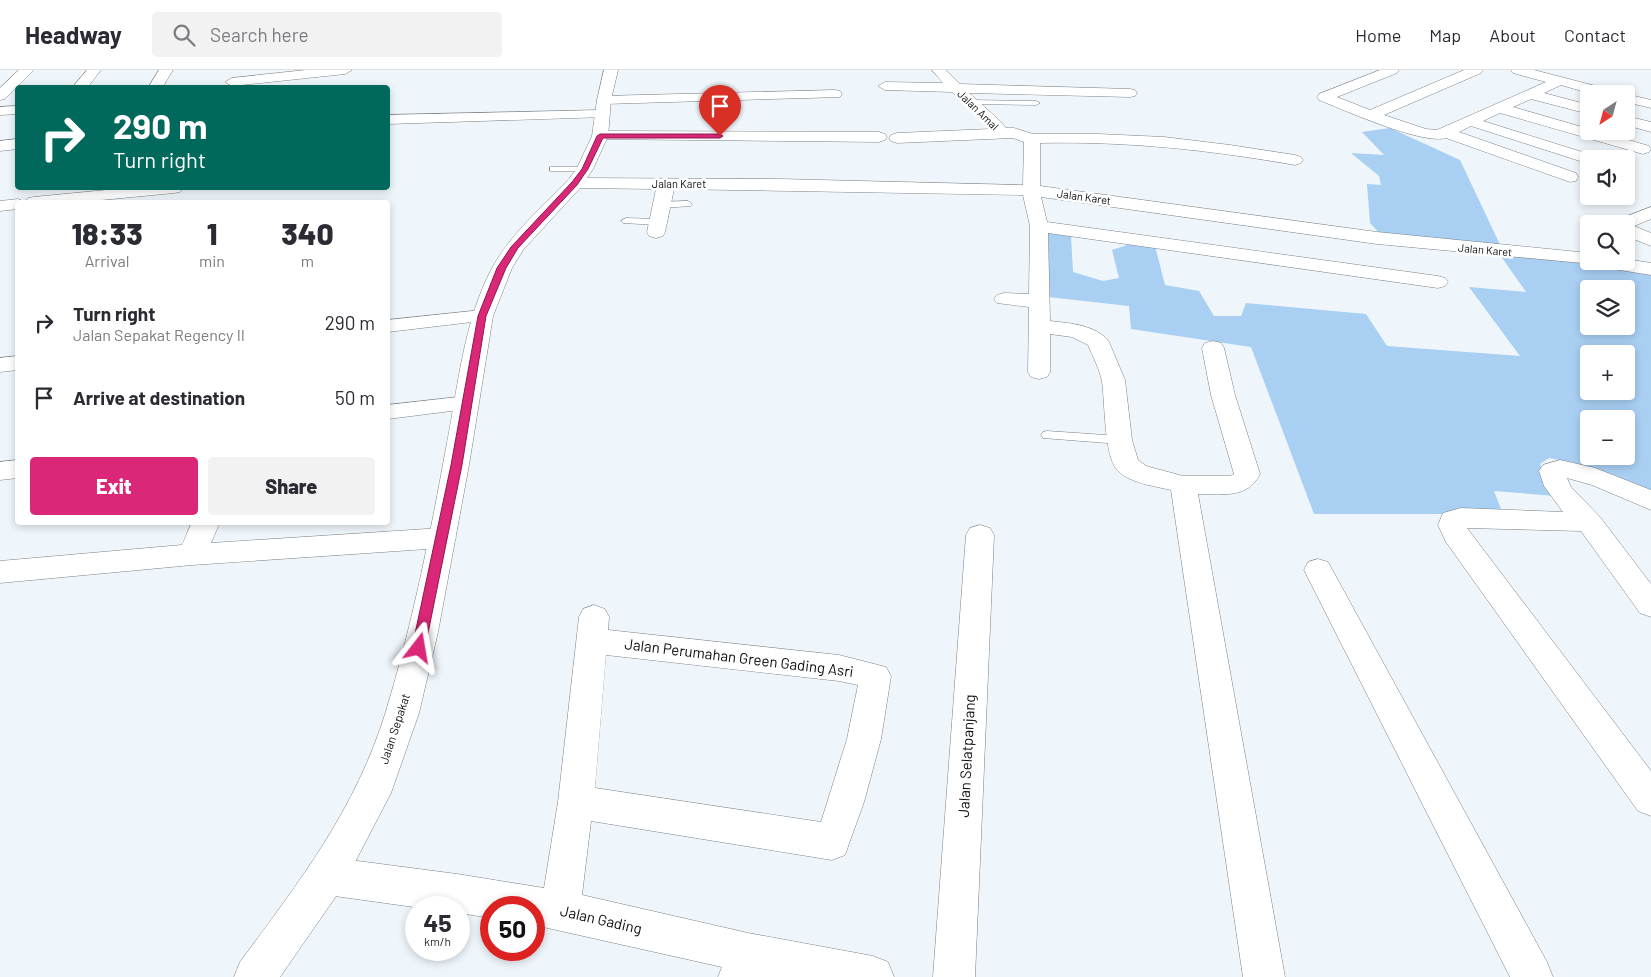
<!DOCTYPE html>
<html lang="en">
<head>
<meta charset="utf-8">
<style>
  :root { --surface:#fff; --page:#f2f2f3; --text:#2b2b33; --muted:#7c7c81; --line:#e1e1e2; --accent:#db2777 }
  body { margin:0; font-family:Barlow,sans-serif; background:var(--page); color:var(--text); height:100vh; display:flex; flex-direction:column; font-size:19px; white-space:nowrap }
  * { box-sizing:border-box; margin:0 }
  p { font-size:16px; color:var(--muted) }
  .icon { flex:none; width:28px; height:28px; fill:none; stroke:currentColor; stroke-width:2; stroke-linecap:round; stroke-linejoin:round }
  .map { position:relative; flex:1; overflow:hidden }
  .side { position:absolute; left:15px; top:130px; width:375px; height:325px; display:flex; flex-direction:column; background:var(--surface); border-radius:5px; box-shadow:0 2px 8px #0003 }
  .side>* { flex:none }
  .hud { position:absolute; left:15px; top:15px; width:375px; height:105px; border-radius:5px; box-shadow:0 2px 8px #0003; background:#00695c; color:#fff; overflow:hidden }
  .needle { width:32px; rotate:216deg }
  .fabs { position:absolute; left:1580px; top:15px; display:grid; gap:10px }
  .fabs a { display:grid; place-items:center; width:55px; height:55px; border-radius:5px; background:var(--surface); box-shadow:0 2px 8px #0003; font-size:25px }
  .speed { position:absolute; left:405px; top:826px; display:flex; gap:10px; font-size:25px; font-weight:700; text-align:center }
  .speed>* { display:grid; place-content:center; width:65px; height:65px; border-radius:50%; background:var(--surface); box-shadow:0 2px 8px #0003; line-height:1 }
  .speed small { font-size:12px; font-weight:400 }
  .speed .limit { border:8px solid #d22; background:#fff; color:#111 }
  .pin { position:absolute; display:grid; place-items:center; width:42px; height:42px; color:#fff; margin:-51px -21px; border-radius:50% 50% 50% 0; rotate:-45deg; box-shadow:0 0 5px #0007 }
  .pin .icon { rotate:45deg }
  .me { position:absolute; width:55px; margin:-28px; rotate:14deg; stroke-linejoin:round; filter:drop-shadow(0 0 4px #0008) }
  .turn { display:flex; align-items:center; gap:18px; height:105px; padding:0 15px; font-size:22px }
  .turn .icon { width:65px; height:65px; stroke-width:2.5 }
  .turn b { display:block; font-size:35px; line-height:42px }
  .eta { display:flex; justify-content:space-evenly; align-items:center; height:85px; text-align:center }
  .eta b { font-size:30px; font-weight:800; line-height:35px }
  .primary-button { display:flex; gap:10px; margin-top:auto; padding:10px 15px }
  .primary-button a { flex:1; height:58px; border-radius:5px; background:var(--accent); color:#fff; font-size:20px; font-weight:800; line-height:58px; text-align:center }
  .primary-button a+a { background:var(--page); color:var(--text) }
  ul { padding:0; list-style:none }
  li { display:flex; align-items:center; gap:15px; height:75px; padding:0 15px }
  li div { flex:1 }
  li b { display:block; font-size:19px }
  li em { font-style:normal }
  header { display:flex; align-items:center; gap:30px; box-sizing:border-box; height:70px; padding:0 25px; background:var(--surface); border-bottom:1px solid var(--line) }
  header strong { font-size:24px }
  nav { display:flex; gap:28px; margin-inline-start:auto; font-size:18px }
  .search { width:350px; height:45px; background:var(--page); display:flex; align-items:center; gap:12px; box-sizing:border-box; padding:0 18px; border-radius:5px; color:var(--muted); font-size:19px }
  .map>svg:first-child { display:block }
  .green { fill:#a9cff3; fill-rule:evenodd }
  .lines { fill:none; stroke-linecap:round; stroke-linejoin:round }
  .lane-casing { stroke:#7c8187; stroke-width:1 }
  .street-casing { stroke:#7c8187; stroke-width:1 }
  .secondary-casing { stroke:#7c8187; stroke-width:1 }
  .lane { fill:#fff; fill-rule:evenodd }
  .street { fill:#fff; fill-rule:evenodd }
  .secondary { fill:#fff; fill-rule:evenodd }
  .route { fill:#db2777; stroke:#8e194d }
  .labels { text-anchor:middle; stroke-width:5; stroke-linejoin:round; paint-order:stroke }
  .far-street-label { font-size:11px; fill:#0a0c0e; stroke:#fff }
  .street-label { font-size:12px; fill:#0a0c0e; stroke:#fff }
  .near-street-label { font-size:15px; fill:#0a0c0e; stroke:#fff }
</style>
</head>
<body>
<header>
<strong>Headway</strong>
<div class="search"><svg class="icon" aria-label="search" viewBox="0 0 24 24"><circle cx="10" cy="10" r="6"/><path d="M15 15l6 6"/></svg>Search here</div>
<nav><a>Home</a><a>Map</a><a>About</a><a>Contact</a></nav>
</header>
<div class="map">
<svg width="1651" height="907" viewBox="0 0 1651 907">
  <rect width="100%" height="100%" fill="#eef5fb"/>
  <!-- green -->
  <path class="green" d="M1390,58L1460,90L1502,179L1383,167L1370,153L1367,114L1381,115L1379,106L1351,83L1384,85L1362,62Z
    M1042,161L1071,166L1073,202L1103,211L1119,208L1112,180L1133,173L1155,176L1165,215L1199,221L1214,246H1241L1246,233L1366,244L1387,276L1520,286L1469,217L1526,222L1500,185L1594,193L1651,202V422C1617,405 1587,394 1549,388L1540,394L1556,426L1494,421L1503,444H1314L1251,277L1131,259L1129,236L1048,227ZM1589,219H1626V256H1589ZM1589,284H1626V321H1589ZM1589,349H1626V386H1589Z"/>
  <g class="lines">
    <!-- lane casing -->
    <g class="lane-casing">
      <path id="lane" d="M968,30L1036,31L1040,33L1036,35L971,34H968Z
        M550,97H585L589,99L585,101H550Z
        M688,131L692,134L691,136L662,138L658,135L662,132Z
        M626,148L658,149L663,152L658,155L623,153L621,151Z
        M1047,361L1120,366L1126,370L1120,374L1043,368L1041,365L1043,362Z"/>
    </g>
    <!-- street casing -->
    <g class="street-casing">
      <path id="street" d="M19,0H34L5,29L0,30V18Z
        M87,0H101L87,18H72Z
        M159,0H173L162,18H148Z
        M306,0H352L345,4L232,16L225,12L232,8Z
        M932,0H946L960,14L1130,19L1135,20L1137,23L1135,26L1130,27L969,23L999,50L1006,58H1014L1033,64H1098L1164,67L1230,75L1295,85L1301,87L1303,90L1301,93L1295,95C1210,80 1126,71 1040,73V116L1377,162L1589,183V191H1626V189L1651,193V205L1601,197L1593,194L1377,174L1041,127L1047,152L1438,206L1445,208L1448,212L1445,216L1438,218L1048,163L1050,251C1069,253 1097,255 1109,272L1125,310L1132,370L1138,390L1146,396L1183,406H1230L1234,404L1211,325L1202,278L1205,273L1213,271L1221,273L1224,278L1235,325L1260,404C1248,429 1222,424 1198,424L1285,907H1243L1171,420C1154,416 1129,413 1117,400C1104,385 1105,332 1102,312C1100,300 1093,287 1088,275L1072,267L1050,264V302L1047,307L1039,309L1031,307L1028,302L1029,237L997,233L994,229L997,225L1004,223L1029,224L1030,156L1023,125L674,119L665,162L663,166L656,168L649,166L647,162L656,119L575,118L569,117L566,113L569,109L575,108L780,109L1023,115L1024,72L1013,68L897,73L891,71L889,68L891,65L897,63L990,59L952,22L885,20L878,16L885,12L943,13Z
        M1380,0H1399L1397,3L1337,27L1370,40L1464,0H1483L1481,3L1384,45L1426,59L1437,60L1546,12L1513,3L1511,0H1534L1615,21L1617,24H1592L1561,15L1544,23L1589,35V44L1531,29L1513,37L1589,59V61H1598L1649,76L1651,79L1649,82L1643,84L1500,43L1483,51L1595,86L1597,89H1589V94L1583,92L1471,56L1459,62L1576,103L1578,107L1576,111L1570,112L1446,68C1422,75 1344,40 1319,30L1317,27L1319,24Z
        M835,20L840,21L842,24L840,27L604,34L599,33L597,30L599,27L604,26Z
        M1626,24L1651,30V38L1626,32Z
        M18,36V44L0,45V37Z
        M601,40L606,41L608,44L606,47L388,54V45Z
        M1626,46L1651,52V62L1626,55Z
        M600,61L879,62L885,64L887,67L885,70L879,72L594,69L592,66L594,63Z
        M18,69V79L0,81V71Z
        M127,118H183L180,122L174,123L81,132H18V139L0,141V131L18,129L25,132L28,128L34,127Z
        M1651,137V149L1634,156L1651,163V176L1626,166V154H1614L1617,150Z
        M482,240L489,242L493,246L489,250L388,262V250Z
        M18,286V300L0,302V288Z
        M467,326L475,328L479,333L475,338L388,349V335Z
        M18,390V408L0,410V392Z
        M1560,390L1595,398L1651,420V440L1592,415L1567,408L1571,417L1600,447L1651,514V547L1640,543L1581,461L1467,458L1651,701V746L1638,741L1446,472L1438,455L1443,443L1461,438L1563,442L1544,416L1539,401L1543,395Z
        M192,452H220L211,473L442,458L452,461L456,468L452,475L442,478L192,495L0,513V491L182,475Z
        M980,455L990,458L994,465L975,907H933L966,465L970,458Z
        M1318,489L1328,492L1547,892L1553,907H1510L1304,500L1308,492Z
        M594,535L605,539L609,547L608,560L839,585L886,597L891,606L881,669L864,732L845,785L832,790L591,751L582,825L748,863L873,886L888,892L894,907H718L722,897L534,855V838H491V848L459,843V838H421L327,825L313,819L308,806L313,793L327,787L457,804L544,818L558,732L579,547L583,539ZM606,585L839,611L858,615L847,669L821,752L595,718Z"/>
    </g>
    <!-- secondary casing -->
    <g class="secondary-casing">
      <path id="secondary" d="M604,0H618L611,30L608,66L593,99L581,117L523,180L512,198L493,246L469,395L438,562L419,643L391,723L341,819L280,907H234L240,892C300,811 356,739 386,641C412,556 430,466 446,378C458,318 463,253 492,198C510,164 543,137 569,109L577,98L592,66L597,30Z"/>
    </g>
    <!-- lane -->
    <use href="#lane" class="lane"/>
    <!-- street -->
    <use href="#street" class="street"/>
    <!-- secondary -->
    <use href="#secondary" class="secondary"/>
  </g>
  <!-- route -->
  <path class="route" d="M600,64H720L723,66L720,68H603L588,99L577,115L518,178L506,198L486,246L462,395L425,578L423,582L419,583L414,582L412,578L451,395L478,246L497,198L511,177L572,112L582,99L597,66Z"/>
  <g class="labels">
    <!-- far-street labels -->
    <g class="far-street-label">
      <text transform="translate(978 40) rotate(44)" y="4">Jalan Amal</text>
      <text x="679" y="118">Jalan Karet</text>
      <text transform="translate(1084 127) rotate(8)" y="4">Jalan Karet</text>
      <text transform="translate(1485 180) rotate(5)" y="4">Jalan Karet</text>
    </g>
    <!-- street labels -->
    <g class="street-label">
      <text transform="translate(395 659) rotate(-72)" y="4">Jalan Sepakat</text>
    </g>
    <!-- near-street labels -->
    <g class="near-street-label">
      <text transform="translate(739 588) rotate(7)" y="5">Jalan Perumahan Green Gading Asri</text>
      <text transform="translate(967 686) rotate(-87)" y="5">Jalan Selatpanjang</text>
      <text transform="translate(601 850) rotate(13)" y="5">Jalan Gading</text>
    </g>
  </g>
</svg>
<div class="fabs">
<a><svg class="needle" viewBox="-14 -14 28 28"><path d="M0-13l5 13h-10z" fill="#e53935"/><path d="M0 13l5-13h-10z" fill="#7c7c81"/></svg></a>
<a><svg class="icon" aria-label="sound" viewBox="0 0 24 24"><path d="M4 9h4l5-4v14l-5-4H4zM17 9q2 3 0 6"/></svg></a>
<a><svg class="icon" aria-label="search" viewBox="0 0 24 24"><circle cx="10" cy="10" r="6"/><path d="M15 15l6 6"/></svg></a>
<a><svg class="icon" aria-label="layers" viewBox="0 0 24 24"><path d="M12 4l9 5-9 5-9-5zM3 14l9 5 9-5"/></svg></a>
<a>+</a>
<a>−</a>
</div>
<div class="speed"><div>45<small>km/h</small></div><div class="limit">50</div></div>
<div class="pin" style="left:720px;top:66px;background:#d93025"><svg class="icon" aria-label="arrive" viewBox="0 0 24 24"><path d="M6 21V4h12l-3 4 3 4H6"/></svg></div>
<svg class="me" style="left:419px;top:578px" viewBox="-20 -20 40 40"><path d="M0-17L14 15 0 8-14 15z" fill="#db2777" stroke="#fff" stroke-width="4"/></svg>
<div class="hud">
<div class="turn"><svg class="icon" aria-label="right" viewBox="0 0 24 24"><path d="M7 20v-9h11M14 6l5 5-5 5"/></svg><div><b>290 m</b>Turn right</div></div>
</div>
<section class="side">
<div class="eta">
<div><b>18:33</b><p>Arrival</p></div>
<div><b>1</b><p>min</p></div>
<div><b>340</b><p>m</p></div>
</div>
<ul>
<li><svg class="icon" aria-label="right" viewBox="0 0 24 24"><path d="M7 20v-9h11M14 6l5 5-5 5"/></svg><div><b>Turn right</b><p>Jalan Sepakat Regency II</p></div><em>290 m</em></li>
<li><svg class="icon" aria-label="arrive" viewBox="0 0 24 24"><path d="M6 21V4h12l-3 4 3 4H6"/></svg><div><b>Arrive at destination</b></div><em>50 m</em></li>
</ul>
<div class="primary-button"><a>Exit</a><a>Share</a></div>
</section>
</div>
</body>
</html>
